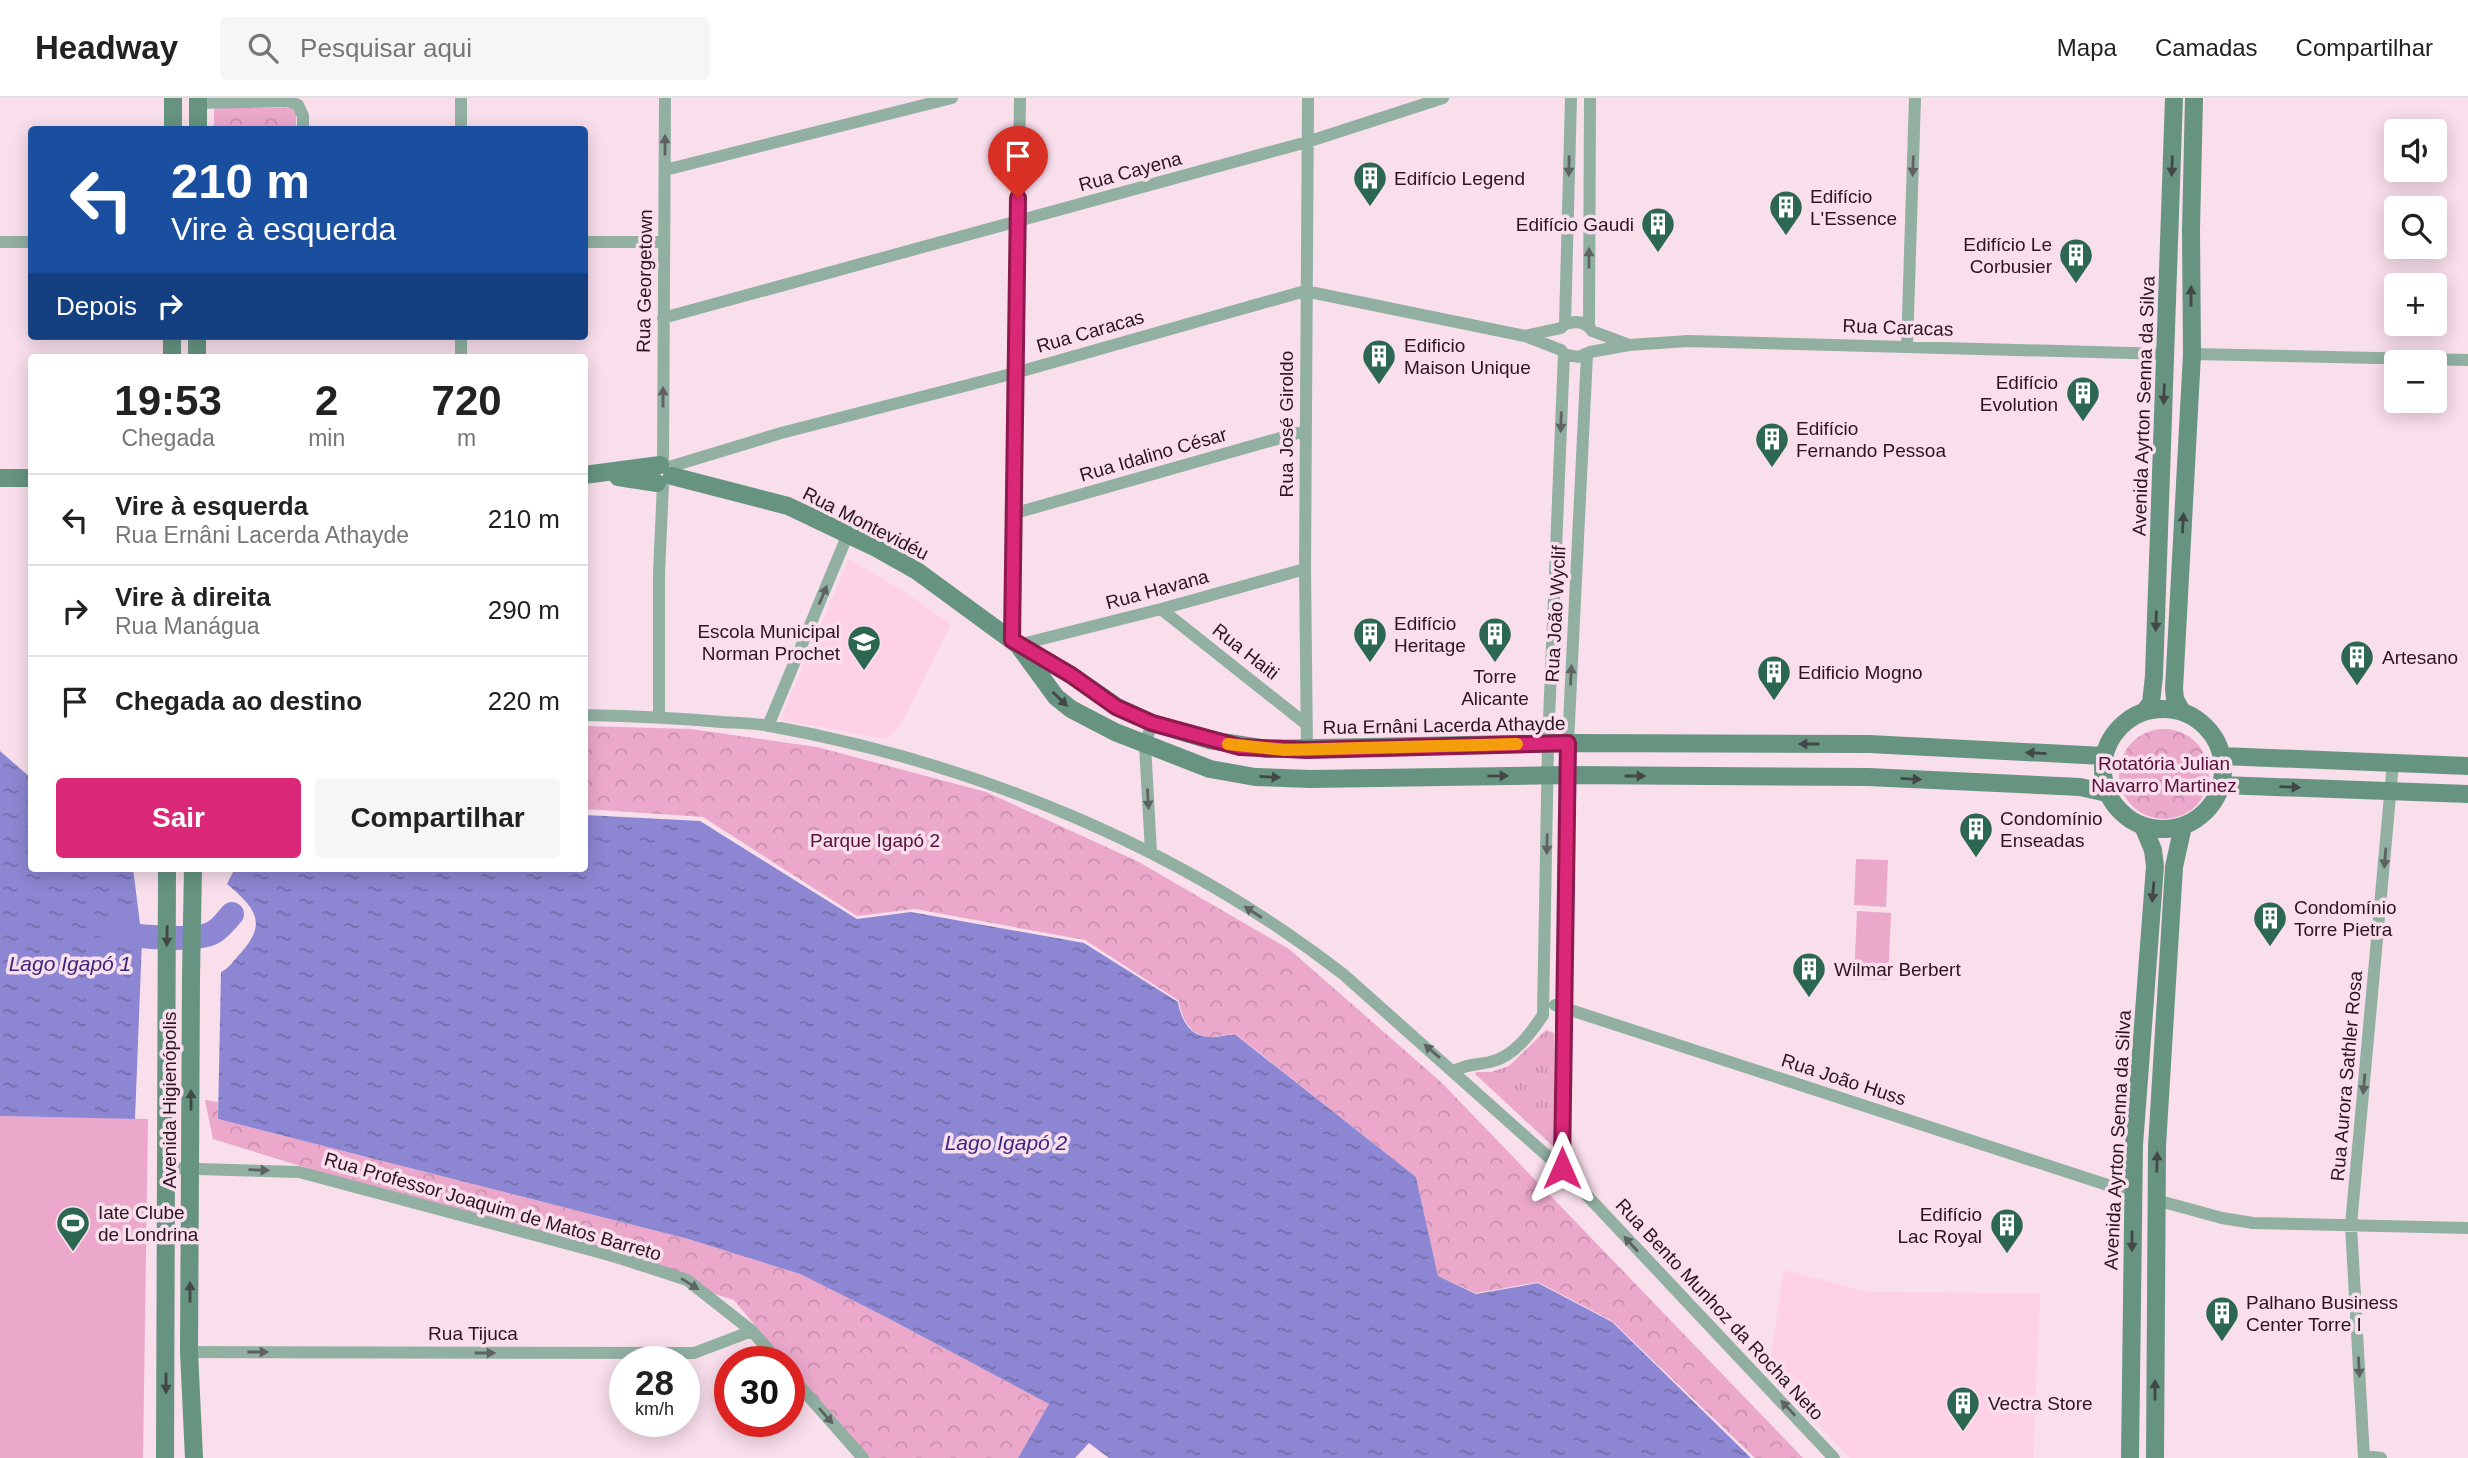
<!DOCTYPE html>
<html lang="pt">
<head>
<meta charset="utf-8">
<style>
  :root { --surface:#fff; --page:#f6f6f6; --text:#222; --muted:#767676; --line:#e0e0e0; --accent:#db2777 }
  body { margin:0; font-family:Arial,sans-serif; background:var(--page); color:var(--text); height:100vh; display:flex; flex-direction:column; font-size:26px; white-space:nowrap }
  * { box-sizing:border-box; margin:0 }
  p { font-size:23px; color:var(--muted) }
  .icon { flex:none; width:38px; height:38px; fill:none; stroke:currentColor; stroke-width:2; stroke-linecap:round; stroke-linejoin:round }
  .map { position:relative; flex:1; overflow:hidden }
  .panel { position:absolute; left:28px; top:256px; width:560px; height:518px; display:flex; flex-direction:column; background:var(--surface); border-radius:7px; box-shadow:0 4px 18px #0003 }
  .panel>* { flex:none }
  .top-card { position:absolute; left:28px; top:28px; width:560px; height:214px; border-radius:7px; box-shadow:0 4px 18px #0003; background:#1a4fa0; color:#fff; overflow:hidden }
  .controls { position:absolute; left:2384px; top:21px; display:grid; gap:14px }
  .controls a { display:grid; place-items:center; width:63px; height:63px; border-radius:7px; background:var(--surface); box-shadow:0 4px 18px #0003; font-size:35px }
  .speed { position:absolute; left:609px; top:1248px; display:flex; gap:14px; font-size:35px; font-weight:700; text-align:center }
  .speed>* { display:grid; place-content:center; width:91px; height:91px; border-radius:50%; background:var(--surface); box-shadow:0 4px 18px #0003; line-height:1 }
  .speed small { font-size:18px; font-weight:400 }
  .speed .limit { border:10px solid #d22; background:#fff; color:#111 }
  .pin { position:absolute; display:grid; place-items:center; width:60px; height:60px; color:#fff; margin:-72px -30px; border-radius:50% 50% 50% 0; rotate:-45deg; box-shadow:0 0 7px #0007 }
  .pin .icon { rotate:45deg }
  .me { position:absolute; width:77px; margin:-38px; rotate:0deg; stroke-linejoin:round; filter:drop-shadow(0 0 5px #0008) }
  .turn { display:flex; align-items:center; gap:24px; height:147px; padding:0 28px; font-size:32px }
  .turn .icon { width:91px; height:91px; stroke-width:2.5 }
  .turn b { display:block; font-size:49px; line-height:60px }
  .then { display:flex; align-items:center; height:66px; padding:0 28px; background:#0003; gap:14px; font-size:26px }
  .eta { display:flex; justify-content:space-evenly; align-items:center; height:119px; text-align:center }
  .eta b { font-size:42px; font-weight:600; line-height:49px }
  .button { display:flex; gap:14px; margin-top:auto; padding:14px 28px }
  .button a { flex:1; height:80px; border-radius:7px; background:var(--accent); color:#fff; font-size:28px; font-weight:600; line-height:80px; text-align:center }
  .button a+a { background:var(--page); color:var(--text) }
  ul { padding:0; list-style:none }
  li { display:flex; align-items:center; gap:21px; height:91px; padding:0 28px; border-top:2px solid var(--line) }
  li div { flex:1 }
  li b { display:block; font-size:26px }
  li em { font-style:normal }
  header { display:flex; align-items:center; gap:42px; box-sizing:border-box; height:98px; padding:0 35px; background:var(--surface); border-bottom:2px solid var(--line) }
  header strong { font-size:33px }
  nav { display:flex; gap:38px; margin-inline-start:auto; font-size:24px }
  .search { width:490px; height:63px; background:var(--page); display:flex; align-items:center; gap:18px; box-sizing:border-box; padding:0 24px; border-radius:7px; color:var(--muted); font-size:26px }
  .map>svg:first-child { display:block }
  .built { fill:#fed1e7 }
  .grass { fill:url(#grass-tufts) }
  .park { fill:url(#park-crowns) }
  .pitch { fill:#eba8cb }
  .water { fill:url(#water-ripples) }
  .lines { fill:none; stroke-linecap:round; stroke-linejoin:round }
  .river { stroke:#8d87d3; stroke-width:24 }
  .street { stroke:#91b0a2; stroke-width:12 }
  .secondary { stroke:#669481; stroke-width:18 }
  .oneway { fill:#5e6262 }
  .oneway2 { fill:#434747 }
  .route-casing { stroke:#8e194d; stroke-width:18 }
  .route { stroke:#db2777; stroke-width:12 }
  .slow { stroke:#f59e0b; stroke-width:12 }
  .labels { text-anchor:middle; stroke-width:7; stroke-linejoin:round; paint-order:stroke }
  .street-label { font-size:19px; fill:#2c1421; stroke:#f9deec }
  .poi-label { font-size:19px; fill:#2c1421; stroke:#f9deec; text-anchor:start }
  .park-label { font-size:19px; fill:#57103d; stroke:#f9deec }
  .water-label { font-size:21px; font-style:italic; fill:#39267e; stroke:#f9deec }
</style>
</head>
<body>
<header>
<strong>Headway</strong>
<div class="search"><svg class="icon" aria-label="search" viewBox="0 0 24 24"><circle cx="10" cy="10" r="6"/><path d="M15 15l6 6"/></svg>Pesquisar aqui</div>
<nav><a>Mapa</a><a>Camadas</a><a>Compartilhar</a></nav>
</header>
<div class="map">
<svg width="2468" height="1360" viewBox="0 0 2468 1360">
  <defs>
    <pattern id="grass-tufts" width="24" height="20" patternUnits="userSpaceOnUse" patternTransform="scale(1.75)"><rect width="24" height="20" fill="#eba8cb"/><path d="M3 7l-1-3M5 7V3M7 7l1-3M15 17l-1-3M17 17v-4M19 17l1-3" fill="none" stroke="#ca90ae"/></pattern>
    <pattern id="park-crowns" width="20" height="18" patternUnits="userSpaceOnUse" patternTransform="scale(1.75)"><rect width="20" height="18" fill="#eba8cb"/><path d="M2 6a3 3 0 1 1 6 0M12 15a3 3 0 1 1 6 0" fill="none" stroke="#ca90ae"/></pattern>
    <pattern id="water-ripples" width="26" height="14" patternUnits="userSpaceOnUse" patternTransform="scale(1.75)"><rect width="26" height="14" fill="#8d87d3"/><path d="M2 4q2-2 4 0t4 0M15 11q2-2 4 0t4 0" fill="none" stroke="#736dab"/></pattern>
  </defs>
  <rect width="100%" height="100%" fill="#f9deec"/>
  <!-- built -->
  <path class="built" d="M849,461L900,491L951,526L899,630L886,641L780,622Z
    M1784,1172L1869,1194L2040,1195L2033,1360H1850L1768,1273Z"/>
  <!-- grass -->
  <path class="grass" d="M1546,932L1554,935V1049L1475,976L1476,974H1491L1509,968Z"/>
  <!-- park -->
  <path class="park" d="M214,9L296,10V31L214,32Z
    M584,628L691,631L817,649L986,694L1137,763L1289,851L1441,984L1803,1360H1755L1612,1223L1538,1184L1476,1195L1438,1178L1416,1079L1237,937C1226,935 1219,939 1209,939C1189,937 1182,920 1179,903L1085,842L915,811L857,818L703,719L585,711Z
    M2119 676a45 45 0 1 1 90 0a45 45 0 1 1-90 0Z
    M205,1002L218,1004V1021L688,1141L800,1176L882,1217L1049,1306L1018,1360H864L789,1269V1264L784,1263L734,1202L213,1041Z"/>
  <!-- pitch -->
  <path class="pitch" d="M1856,761L1888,762L1886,809L1854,807Z
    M1857,813L1891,815L1888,882L1854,881Z
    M0,1018L148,1021L143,1360H0Z"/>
  <!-- water -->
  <path class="water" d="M0,653L31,680L32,770H133L142,842L135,1021L0,1018Z
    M585,717L700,723L857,821L911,814L1084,845L1178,904C1181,921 1189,938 1209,939C1219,940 1226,936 1236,937L1416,1079L1438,1178L1476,1196L1538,1185L1612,1224L1751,1360H1109L1089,1345L1075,1360H1018L1049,1306L882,1217L800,1176L688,1141L218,1021L221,874C229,870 232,865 237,859C268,827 258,812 227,786L235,770H584Z"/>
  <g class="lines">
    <!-- river -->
    <path class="river" d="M109,832C127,839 195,844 212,835C219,832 227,822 232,816"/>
    <!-- street -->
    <path class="street" d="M198,5L288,3L298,7L303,18V32
      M461,32V0
      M665,72L952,0
      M0,144H32
      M584,144H664
      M663,220L1307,44L1443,0
      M1565,226L1571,0
      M1589,228L1590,0
      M461,238V259
      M1525,238L1561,230L1565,226C1575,223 1586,223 1592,233L1627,246
      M1907,249L1915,0
      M2192,256L2468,262
      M663,367L665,0
      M669,369L781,335L1015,275L1305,193L1525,238L1561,252L1564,256L1578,259L1590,254L1629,247L1688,243L2166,256
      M1012,416L1305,333
      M1161,511L1306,626
      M1012,543L1020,0
      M1018,547L1161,511L1305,471
      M584,617C631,618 676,620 722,624C738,625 754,625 770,628C975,665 1178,748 1343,876L1562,1071L1834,1360
      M659,618V475L663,386
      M768,628L848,436
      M1307,652L1305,471L1308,0
      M1151,754L1145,647L1152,625
      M1555,907L2132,1095
      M1454,973C1467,966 1477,967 1490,964C1514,959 1530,936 1543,917L1548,646L1564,256
      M166,1070L299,1074L617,1159L687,1182L752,1233L779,1264
      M1562,1071L1568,645L1587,257
      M2156,1102L2222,1120L2253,1125L2468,1130
      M189,1254L694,1255L752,1233
      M789,1276L863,1360
      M2364,1358L2381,1360
      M2364,1360L2351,1127L2393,665"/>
    <!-- secondary -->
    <path class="secondary" d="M173,32V0
      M198,32V0
      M172,259V238
      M197,259V238
      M584,377L660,367
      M672,378L788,408L876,450L917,473L1018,547L1056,599L1071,611L1115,634L1210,671L1255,679L1310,681L1567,677L1868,679L2080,689L2107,695
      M618,379L657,385
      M0,380H32
      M1026,551L1071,577L1117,609L1152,625L1209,642L1267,651L1568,645L1869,646L2104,658
      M2103 671a60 60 0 1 1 120 0a60 60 0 1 1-120 0Z
      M2144,614L2151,605L2154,578L2174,0
      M2182,614L2175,601L2174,591L2192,256L2191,132L2194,0
      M2222,658L2468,668
      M2222,687L2468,696
      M193,770L191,879L189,1254L194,1360
      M165,1360L167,770
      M2130,1360L2134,1047L2155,768L2153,752L2143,728
      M2155,1360L2157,1048L2174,769L2183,728"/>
  </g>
  <!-- one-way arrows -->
  <defs><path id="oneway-solid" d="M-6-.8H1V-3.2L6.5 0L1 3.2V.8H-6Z" transform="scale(1.75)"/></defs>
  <g class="oneway">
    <use href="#oneway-solid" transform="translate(665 47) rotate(-90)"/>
    <use href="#oneway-solid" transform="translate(1569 68) rotate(91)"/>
    <use href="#oneway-solid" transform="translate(1913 68) rotate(92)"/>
    <use href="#oneway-solid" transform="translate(1589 160) rotate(-90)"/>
    <use href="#oneway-solid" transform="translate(663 299) rotate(-90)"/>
    <use href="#oneway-solid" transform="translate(1561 324) rotate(92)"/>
    <use href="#oneway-solid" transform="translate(823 497) rotate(-67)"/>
    <use href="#oneway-solid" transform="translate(1571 577) rotate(-87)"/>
    <use href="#oneway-solid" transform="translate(1148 701) rotate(87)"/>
    <use href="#oneway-solid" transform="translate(1547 746) rotate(91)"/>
    <use href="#oneway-solid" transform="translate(2385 760) rotate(95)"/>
    <use href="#oneway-solid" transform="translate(1253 814) rotate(-147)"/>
    <use href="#oneway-solid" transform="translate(1432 953) rotate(-139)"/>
    <use href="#oneway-solid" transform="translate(2364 986) rotate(95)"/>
    <use href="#oneway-solid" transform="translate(259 1072) rotate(2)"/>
    <use href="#oneway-solid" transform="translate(1631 1146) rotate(-132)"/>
    <use href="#oneway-solid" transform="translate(690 1186) rotate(32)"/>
    <use href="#oneway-solid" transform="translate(258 1254)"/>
    <use href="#oneway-solid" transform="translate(485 1255)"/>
    <use href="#oneway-solid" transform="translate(2359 1269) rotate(87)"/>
    <use href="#oneway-solid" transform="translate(1788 1310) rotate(-133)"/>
    <use href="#oneway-solid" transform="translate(826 1318) rotate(49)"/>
  </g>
  <g class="oneway2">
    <use href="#oneway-solid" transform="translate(2172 68) rotate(92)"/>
    <use href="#oneway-solid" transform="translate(2191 198) rotate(-90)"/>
    <use href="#oneway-solid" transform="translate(2164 296) rotate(92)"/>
    <use href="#oneway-solid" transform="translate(2183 425) rotate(-87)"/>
    <use href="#oneway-solid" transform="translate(2156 523) rotate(92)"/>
    <use href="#oneway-solid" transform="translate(1060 601) rotate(44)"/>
    <use href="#oneway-solid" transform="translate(1809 646) rotate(-180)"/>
    <use href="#oneway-solid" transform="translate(2036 655) rotate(-177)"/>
    <use href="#oneway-solid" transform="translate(1498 678) rotate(-1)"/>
    <use href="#oneway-solid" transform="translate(1635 678)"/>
    <use href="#oneway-solid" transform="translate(1270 679) rotate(3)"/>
    <use href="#oneway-solid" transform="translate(1911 681) rotate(3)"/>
    <use href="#oneway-solid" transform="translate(2290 689) rotate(2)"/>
    <use href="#oneway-solid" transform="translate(2153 794) rotate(95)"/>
    <use href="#oneway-solid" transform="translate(167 838) rotate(91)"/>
    <use href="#oneway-solid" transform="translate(191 1002) rotate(-90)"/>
    <use href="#oneway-solid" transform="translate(2157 1064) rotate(-89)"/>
    <use href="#oneway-solid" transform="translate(2132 1143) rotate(90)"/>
    <use href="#oneway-solid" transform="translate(190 1194) rotate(-90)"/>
    <use href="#oneway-solid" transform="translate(166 1285) rotate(90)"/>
    <use href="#oneway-solid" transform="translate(2155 1292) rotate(-90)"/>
  </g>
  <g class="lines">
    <!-- route casing -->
    <g class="route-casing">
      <path id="route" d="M1018,100L1012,542L1071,577L1116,609L1152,625L1240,649L1307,652L1568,645L1562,1070"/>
    </g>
    <!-- route -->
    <use href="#route" class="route"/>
    <!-- slow -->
    <path class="slow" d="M1228,646L1284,652L1517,646"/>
  </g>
  <!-- icons -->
  <defs>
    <g id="building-pin" transform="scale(1.75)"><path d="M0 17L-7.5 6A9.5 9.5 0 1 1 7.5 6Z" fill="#2b6751" stroke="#f9deec"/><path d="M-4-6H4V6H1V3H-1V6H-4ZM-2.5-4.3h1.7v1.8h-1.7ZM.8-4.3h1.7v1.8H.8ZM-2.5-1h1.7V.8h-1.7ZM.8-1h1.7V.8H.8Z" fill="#fff"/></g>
    <g id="school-pin" transform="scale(1.75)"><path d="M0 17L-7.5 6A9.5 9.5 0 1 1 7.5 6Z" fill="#2b6751" stroke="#f9deec"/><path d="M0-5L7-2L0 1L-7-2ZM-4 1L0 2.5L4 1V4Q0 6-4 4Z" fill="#fff"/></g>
    <g id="stadium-pin" transform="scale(1.75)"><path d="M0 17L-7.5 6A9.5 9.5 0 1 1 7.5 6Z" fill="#2b6751" stroke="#f9deec"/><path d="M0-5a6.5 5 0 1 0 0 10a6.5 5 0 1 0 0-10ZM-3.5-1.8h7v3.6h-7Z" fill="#fff"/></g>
  </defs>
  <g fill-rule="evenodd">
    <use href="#building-pin" x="1370" y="80"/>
    <use href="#building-pin" x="1786" y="109"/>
    <use href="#building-pin" x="1658" y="126"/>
    <use href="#building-pin" x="2076" y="157"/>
    <use href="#building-pin" x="1379" y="258"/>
    <use href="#building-pin" x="2083" y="295"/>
    <use href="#building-pin" x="1772" y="341"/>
    <use href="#building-pin" x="1370" y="536"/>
    <use href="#building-pin" x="1495" y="536"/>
    <use href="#school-pin" x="864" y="544"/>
    <use href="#building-pin" x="2357" y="559"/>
    <use href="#building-pin" x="1774" y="574"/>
    <use href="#building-pin" x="1976" y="731"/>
    <use href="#building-pin" x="2270" y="820"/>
    <use href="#building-pin" x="1809" y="871"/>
    <use href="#stadium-pin" x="73" y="1125"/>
    <use href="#building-pin" x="2007" y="1127"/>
    <use href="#building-pin" x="2222" y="1215"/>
    <use href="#building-pin" x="1963" y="1305"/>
  </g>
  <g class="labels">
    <!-- street labels -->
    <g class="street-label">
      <text transform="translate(1130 73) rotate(-15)" y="7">Rua Cayena</text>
      <text transform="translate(644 183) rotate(-89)" y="7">Rua Georgetown</text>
      <text transform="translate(1898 229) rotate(2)" y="7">Rua Caracas</text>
      <text transform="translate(1090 233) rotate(-16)" y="7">Rua Caracas</text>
      <text transform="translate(2143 308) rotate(-88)" y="7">Avenida Ayrton Senna da Silva</text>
      <text transform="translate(1286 326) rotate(-90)" y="7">Rua José Giroldo</text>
      <text transform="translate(1153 356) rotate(-16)" y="7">Rua Idalino César</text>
      <text transform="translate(866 425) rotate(27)" y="7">Rua Montevidéu</text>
      <text transform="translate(1157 491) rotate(-15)" y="7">Rua Havana</text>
      <text transform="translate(1555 516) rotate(-87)" y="7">Rua João Wyclif</text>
      <text transform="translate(1246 553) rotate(38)" y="7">Rua Haiti</text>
      <text transform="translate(1444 627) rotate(-1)" y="7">Rua Ernâni Lacerda Athayde</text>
      <text transform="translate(2346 978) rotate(-85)" y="7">Rua Aurora Sathler Rosa</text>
      <text transform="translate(1844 981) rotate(18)" y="7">Rua João Huss</text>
      <text transform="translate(169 1002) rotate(-90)" y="7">Avenida Higienópolis</text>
      <text transform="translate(2117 1042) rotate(-87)" y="7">Avenida Ayrton Senna da Silva</text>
      <text transform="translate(493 1108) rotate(16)" y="7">Rua Professor Joaquim de Matos Barreto</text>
      <text transform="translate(1720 1211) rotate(47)" y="7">Rua Bento Munhoz da Rocha Neto</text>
      <text x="473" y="1242">Rua Tijuca</text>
    </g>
    <!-- poi labels -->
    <g class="poi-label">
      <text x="1394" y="87">Edifício Legend</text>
      <text x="1810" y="105">Edifício<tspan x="1810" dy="22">L'Essence</tspan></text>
      <text x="1634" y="133" text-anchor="end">Edifício Gaudi</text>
      <text x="2052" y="153" text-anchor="end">Edifício Le<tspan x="2052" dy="22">Corbusier</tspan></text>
      <text x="1404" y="254">Edificio<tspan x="1404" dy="22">Maison Unique</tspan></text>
      <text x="2058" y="291" text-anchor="end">Edifício<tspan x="2058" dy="22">Evolution</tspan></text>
      <text x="1796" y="337">Edifício<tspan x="1796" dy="22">Fernando Pessoa</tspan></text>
      <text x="1394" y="532">Edifício<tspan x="1394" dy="22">Heritage</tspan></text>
      <text x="840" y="540" text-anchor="end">Escola Municipal<tspan x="840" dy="22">Norman Prochet</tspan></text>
      <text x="2382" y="566">Artesano</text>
      <text x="1798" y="581">Edificio Mogno</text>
      <text x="1495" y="585" text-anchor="middle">Torre<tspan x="1495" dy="22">Alicante</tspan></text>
      <text x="2000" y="727">Condomínio<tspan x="2000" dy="22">Enseadas</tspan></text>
      <text x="2294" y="816">Condomínio<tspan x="2294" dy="22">Torre Pietra</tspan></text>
      <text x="1834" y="878">Wilmar Berbert</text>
      <text x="98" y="1121">Iate Clube<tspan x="98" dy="22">de Londrina</tspan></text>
      <text x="1982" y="1123" text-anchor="end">Edifício<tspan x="1982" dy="22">Lac Royal</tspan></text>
      <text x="2246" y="1211">Palhano Business<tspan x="2246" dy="22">Center Torre I</tspan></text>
      <text x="1988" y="1312">Vectra Store</text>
    </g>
    <!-- park labels -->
    <g class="park-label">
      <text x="2164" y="672">Rotatória Julian<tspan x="2164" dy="22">Navarro Martinez</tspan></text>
      <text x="875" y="749">Parque Igapó 2</text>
    </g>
    <!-- water labels -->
    <g class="water-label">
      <text x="70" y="873">Lago Igapó 1</text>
      <text x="1006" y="1052">Lago Igapó 2</text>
    </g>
  </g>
</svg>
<div class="controls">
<a><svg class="icon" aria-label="sound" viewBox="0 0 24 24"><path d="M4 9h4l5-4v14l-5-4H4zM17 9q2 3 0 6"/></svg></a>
<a><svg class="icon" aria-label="search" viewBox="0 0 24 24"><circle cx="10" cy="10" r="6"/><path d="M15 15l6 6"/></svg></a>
<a>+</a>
<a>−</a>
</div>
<div class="speed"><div>28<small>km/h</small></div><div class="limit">30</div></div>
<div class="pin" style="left:1018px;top:100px;background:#d93025"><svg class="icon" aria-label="arrive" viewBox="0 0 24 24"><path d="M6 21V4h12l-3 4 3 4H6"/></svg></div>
<svg class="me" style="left:1562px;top:1070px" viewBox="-20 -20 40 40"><path d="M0-17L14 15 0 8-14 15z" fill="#db2777" stroke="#fff" stroke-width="4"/></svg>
<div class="top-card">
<div class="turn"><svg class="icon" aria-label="left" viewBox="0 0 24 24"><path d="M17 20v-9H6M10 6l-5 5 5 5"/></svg><div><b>210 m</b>Vire à esquerda</div></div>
<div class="then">Depois<svg class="icon" aria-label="right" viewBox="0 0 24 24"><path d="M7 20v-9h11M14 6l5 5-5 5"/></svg></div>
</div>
<section class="panel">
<div class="eta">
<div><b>19:53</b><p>Chegada</p></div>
<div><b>2</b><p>min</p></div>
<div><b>720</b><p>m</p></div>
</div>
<ul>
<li><svg class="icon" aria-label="left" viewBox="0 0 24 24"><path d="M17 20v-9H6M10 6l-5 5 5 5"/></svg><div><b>Vire à esquerda</b><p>Rua Ernâni Lacerda Athayde</p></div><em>210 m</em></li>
<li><svg class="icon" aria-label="right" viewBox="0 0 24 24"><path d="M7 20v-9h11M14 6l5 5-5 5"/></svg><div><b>Vire à direita</b><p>Rua Manágua</p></div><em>290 m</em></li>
<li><svg class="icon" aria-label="arrive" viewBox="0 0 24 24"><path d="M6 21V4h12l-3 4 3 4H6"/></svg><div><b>Chegada ao destino</b></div><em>220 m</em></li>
</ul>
<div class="button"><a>Sair</a><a>Compartilhar</a></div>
</section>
</div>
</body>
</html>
